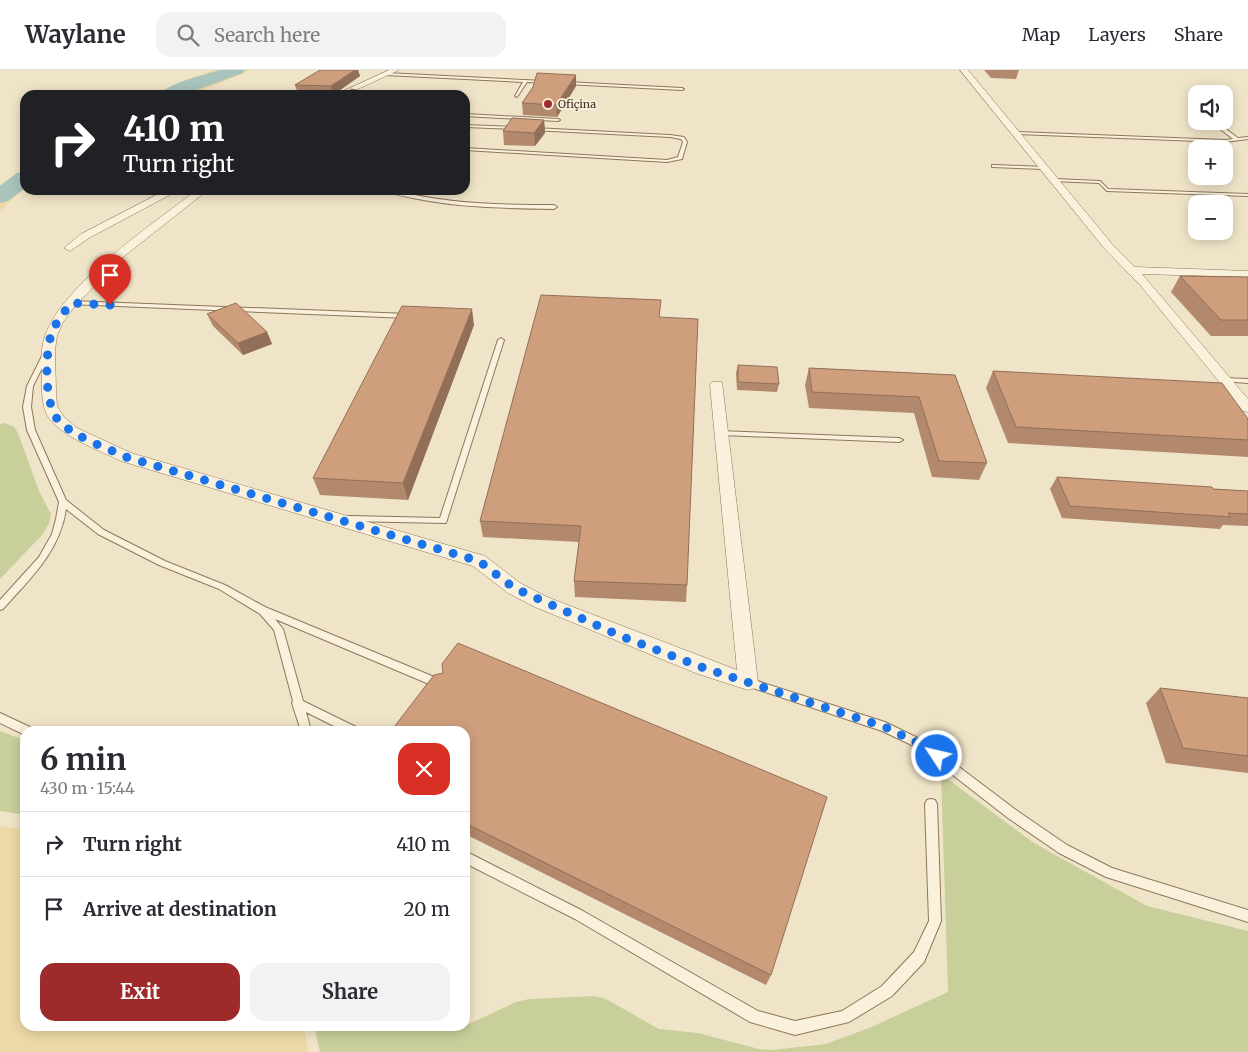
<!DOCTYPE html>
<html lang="en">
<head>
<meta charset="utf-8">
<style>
  :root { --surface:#fff; --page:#f2f2f3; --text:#2b2b33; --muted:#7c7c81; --line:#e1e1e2; --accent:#9e2a2b }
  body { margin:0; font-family:Merriweather,serif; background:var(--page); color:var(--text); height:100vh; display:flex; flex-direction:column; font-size:19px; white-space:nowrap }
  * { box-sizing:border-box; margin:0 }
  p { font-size:16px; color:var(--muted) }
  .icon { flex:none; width:28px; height:28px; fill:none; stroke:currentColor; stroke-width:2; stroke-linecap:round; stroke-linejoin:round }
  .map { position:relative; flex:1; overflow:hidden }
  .drawer { position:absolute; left:20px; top:656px; width:450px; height:305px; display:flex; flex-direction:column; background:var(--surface); border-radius:15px; box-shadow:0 2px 12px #0003 }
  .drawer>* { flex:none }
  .banner { position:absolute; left:20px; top:20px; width:450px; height:105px; border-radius:15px; box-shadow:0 2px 12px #0003; background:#202124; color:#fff; overflow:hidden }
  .buttons { position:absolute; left:1188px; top:15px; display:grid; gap:10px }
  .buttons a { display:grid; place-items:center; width:45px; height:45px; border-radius:10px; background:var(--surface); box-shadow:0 2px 12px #0003; font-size:25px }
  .pin { position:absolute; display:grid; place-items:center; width:42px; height:42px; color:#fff; margin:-51px -21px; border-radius:50% 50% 50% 0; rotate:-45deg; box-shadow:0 0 5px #0007 }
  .pin .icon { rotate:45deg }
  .me { position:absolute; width:55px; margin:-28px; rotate:305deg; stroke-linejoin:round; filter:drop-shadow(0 0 4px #0008) }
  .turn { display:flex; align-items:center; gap:18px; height:105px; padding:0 20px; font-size:22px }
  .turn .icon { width:65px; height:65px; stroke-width:2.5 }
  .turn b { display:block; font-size:35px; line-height:42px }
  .round { display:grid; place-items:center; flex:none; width:52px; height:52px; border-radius:15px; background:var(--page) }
  .overview { display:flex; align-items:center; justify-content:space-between; height:85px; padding:0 20px }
  h1 { font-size:30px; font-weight:700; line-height:38px }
  .button { display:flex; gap:10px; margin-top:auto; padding:10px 20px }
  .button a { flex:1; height:58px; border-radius:15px; background:var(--accent); color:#fff; font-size:20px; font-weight:700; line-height:58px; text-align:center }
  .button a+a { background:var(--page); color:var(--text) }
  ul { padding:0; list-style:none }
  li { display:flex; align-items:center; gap:15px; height:65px; padding:0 20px; border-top:1px solid var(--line) }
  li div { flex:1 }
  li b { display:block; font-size:19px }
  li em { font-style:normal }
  header { display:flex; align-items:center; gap:30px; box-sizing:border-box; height:70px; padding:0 25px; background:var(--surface); border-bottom:1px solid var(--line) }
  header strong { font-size:24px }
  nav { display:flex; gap:28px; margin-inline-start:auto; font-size:18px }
  .search { width:350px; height:45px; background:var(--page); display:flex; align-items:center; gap:12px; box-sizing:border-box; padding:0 18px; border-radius:15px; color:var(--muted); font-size:19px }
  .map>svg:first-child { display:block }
  .green { fill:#c9cf9b }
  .sand { fill:#ecd9a5 }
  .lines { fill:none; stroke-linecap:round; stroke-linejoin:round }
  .river { fill:#a9c4bc; fill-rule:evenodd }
  .service-casing { stroke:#8d765c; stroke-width:2 }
  .minor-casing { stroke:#8d765c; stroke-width:1 }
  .service { fill:#faf1dc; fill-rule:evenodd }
  .minor { fill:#faf1dc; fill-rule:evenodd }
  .wall { fill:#b2896c }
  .shaded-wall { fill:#916f58 }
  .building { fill:#cf9f7d; stroke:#916f58 }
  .route { stroke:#1a73e8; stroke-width:9; stroke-dasharray:0 16.2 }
  .poi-dot { fill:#9e2a2b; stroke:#f7eed8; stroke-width:2 }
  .labels { text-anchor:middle; stroke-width:4; stroke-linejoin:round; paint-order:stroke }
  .far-poi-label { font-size:11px; fill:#3d2e20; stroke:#f7eed8; text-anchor:start }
</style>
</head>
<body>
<header>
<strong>Waylane</strong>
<div class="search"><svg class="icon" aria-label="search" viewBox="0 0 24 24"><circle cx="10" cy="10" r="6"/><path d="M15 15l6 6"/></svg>Search here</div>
<nav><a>Map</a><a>Layers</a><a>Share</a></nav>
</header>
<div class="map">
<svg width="1248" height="982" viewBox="0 0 1248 982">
  <rect width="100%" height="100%" fill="#f0e4c8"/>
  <!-- green -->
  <path class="green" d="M5,353L14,357L18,363L39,421L51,444L49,453L43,464L0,509V354Z
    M0,661L24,670L25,745L0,741Z
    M941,704L1034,773L1147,836L1248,861V982H320L314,956H465L516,932L529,929L594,926L606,929L659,959L698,963L759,979L772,980L826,974L869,958L948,922Z"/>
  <!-- sand -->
  <path class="sand" d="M214,0H251L192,25H148Z
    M25,98V118L0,141V115Z
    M0,756L25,760V956H300L304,960L309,982H0Z"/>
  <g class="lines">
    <!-- river -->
    <path class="river" d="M220,0H245L243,3L183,25H160C169,12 205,5 220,0Z
      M25,102V118L8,131L0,133V116L17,103Z"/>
    <!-- service casing -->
    <g class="service-casing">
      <path id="service" d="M386,3L545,11L547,12L545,13L527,12L517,27L515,26L523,12L385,5Z
        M566,12L682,18L684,19L682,20L565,14Z
        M465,44L558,49L560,50L558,51L465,46Z
        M1210,51H1215L1238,68L1248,67V69L1225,72L1017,64L1015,63L1017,62L1225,70L1233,69Z
        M465,55L516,57L518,58L516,59L465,57Z
        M534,58L670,65L684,67L687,72L682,89L667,92L465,80V78L667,90L678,87L683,72L681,69L670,67L532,60Z
        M994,95L1045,97L1047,98L1045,99L992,97V95Z
        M1055,109L1100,111L1108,119L1248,124V126L1107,121L1099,113L1053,111V110Z
        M385,120H393C446,134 500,135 554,135L557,137L554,139C509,138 463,138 418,129C407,127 394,125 385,120Z
        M71,231L408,244L411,246L408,248L69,234L68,233Z
        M501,268L504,270L446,453L346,451L345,449L346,447L349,446L440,448L498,270Z
        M47,280L50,282L33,316L31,337L35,360L66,430L104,460L165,491L225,515L265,537L444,611L445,614L444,617L440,618L436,617L275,549L283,559L303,631L358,658L359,661H344L306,642L311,661H301L292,633L293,631L274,560L260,544L219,519L159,495L98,464L66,439C60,481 31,508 3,539L0,540V530L39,487L52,464L56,449L59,432L27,360L23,337L27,316L44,282Z
        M1224,308L1248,309V313L1222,311L1221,310Z
        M719,361L899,368L903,370L899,372L722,365L718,363Z
        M748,608L885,652L926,672L1016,740L1067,775L1112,798L1248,840V852L1106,807L1059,783L1008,748L918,678L882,661L744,615L743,612L744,609Z
        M0,643L32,658L33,661H25V665L0,653Z
        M931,729L935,730L937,734L941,851L924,892L892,926L849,952L795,965L750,952L575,849L465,793V781L583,841L758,941L795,951L842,941L882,916L914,882L929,851L925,734L927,730Z"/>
    </g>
    <!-- minor casing -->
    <g class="minor-casing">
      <path id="minor" d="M389,0H399L345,25H335Z
        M960,0H968L1112,174L1135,197L1248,201V207L1142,204L1248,329V342L1243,341L1141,216L1104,178Z
        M166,120H179L89,168L70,181L64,178L81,164Z
        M197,120H208L118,191L75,236L63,252L57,266L55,280L56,322L57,336L64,347L77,358L131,383L485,486L520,513L547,527L737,600L710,315L712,312H722L758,612L755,618L748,620L698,604L535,537L508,523L473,496L121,391C99,380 72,371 54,354C41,342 42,324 42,308C42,294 40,280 45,266C61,216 155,152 197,120Z"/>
    </g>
    <!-- service -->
    <use href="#service" class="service"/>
    <!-- minor -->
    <use href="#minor" class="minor"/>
  </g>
  <!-- wall -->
  <path class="wall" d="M320,0H358L360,6L333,25L298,24L295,15Z
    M984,0H1019L1016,9L991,8Z
    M576,5V16L557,47L523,45L522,33Z
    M544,50L545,63L535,76L504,75L503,61Z
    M1180,206L1248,207V266H1211L1171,222Z
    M207,244L267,262L272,274L243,285L213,256Z
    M660,247L687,515L686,532L575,527L574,511L579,472L483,467L480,451Z
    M474,255L408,430L320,425L313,408Z
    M738,295L779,314L777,322L737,320L736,303Z
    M809,298L955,305L987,393L979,410L932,407L914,343L809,338L805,315Z
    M993,301L1248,349V387L1008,373L986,318Z
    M1057,407L1213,419L1248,421V456L1223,455L1220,459L1062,448L1050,419Z
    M1160,618L1248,628V703L1166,693L1146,633Z
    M465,661L771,905L766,915L465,764Z"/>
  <!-- shaded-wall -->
  <path class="shaded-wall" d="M355,0H358L360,6L333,25L331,16Z
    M576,5V16L557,47L556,35Z
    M544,50L545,63L535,76L534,63Z
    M472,239L474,255L408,430L403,413Z
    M267,262L272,274L243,285L238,273Z"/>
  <!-- building -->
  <path class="building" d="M320,0H355L331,16L295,15Z
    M537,3L576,5L556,35L522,33L533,17Z
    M351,19L366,22L364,25H345Z
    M512,48L544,50L534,63L503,61Z
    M1180,206L1248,207V250H1221Z
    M541,225L661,230L659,247L698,249L687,515L574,511L581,456L480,451Z
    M236,233L267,262L238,273L207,244Z
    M402,236L472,239L403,413L313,408Z
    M738,295L777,297L779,314L738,312Z
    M809,298L955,305L987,393L939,391L919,327L812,322Z
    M993,301L1222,313L1248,349V370L1016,357Z
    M1057,407L1212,417L1213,419L1248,421V444L1228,443L1230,447L1070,436Z
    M458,573L827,727L771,905L465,753V661H391L434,605L443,603L442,594Z
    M1160,618L1248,628V686L1183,678Z"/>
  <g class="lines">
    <!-- route -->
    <path class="route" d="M110,235L71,233C63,244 55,253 51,265C45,285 44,336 59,351C76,368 105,377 126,387L479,491L514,518L623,567L704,598L885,657L922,675L937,686"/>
  </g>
  <!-- markers -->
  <circle class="poi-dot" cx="548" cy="34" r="5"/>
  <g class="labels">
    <!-- far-poi labels -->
    <g class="far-poi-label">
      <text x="558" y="38">Ofiçina</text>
    </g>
  </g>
</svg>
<div class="buttons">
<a><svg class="icon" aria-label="sound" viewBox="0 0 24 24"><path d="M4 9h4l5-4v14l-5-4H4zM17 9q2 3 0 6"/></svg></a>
<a>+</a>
<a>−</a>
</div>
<div class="pin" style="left:110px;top:235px;background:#d93025"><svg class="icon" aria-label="arrive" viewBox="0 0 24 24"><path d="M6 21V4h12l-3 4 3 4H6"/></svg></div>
<svg class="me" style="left:937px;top:686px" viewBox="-20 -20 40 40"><circle r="17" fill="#1a73e8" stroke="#fff" stroke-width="3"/><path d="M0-11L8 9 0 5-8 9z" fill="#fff"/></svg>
<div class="banner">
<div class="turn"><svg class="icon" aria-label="right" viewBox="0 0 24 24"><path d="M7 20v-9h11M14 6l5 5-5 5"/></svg><div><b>410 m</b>Turn right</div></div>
</div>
<section class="drawer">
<div class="overview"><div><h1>6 min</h1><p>430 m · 15:44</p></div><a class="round" style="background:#d93025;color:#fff"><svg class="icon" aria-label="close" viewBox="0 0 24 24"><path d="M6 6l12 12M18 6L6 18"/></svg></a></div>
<ul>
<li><svg class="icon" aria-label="right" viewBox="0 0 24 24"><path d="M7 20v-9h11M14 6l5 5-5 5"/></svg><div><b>Turn right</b></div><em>410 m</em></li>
<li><svg class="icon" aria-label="arrive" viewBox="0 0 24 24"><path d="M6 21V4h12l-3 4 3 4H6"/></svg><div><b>Arrive at destination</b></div><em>20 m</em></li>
</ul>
<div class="button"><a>Exit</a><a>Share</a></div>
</section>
</div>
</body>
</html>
